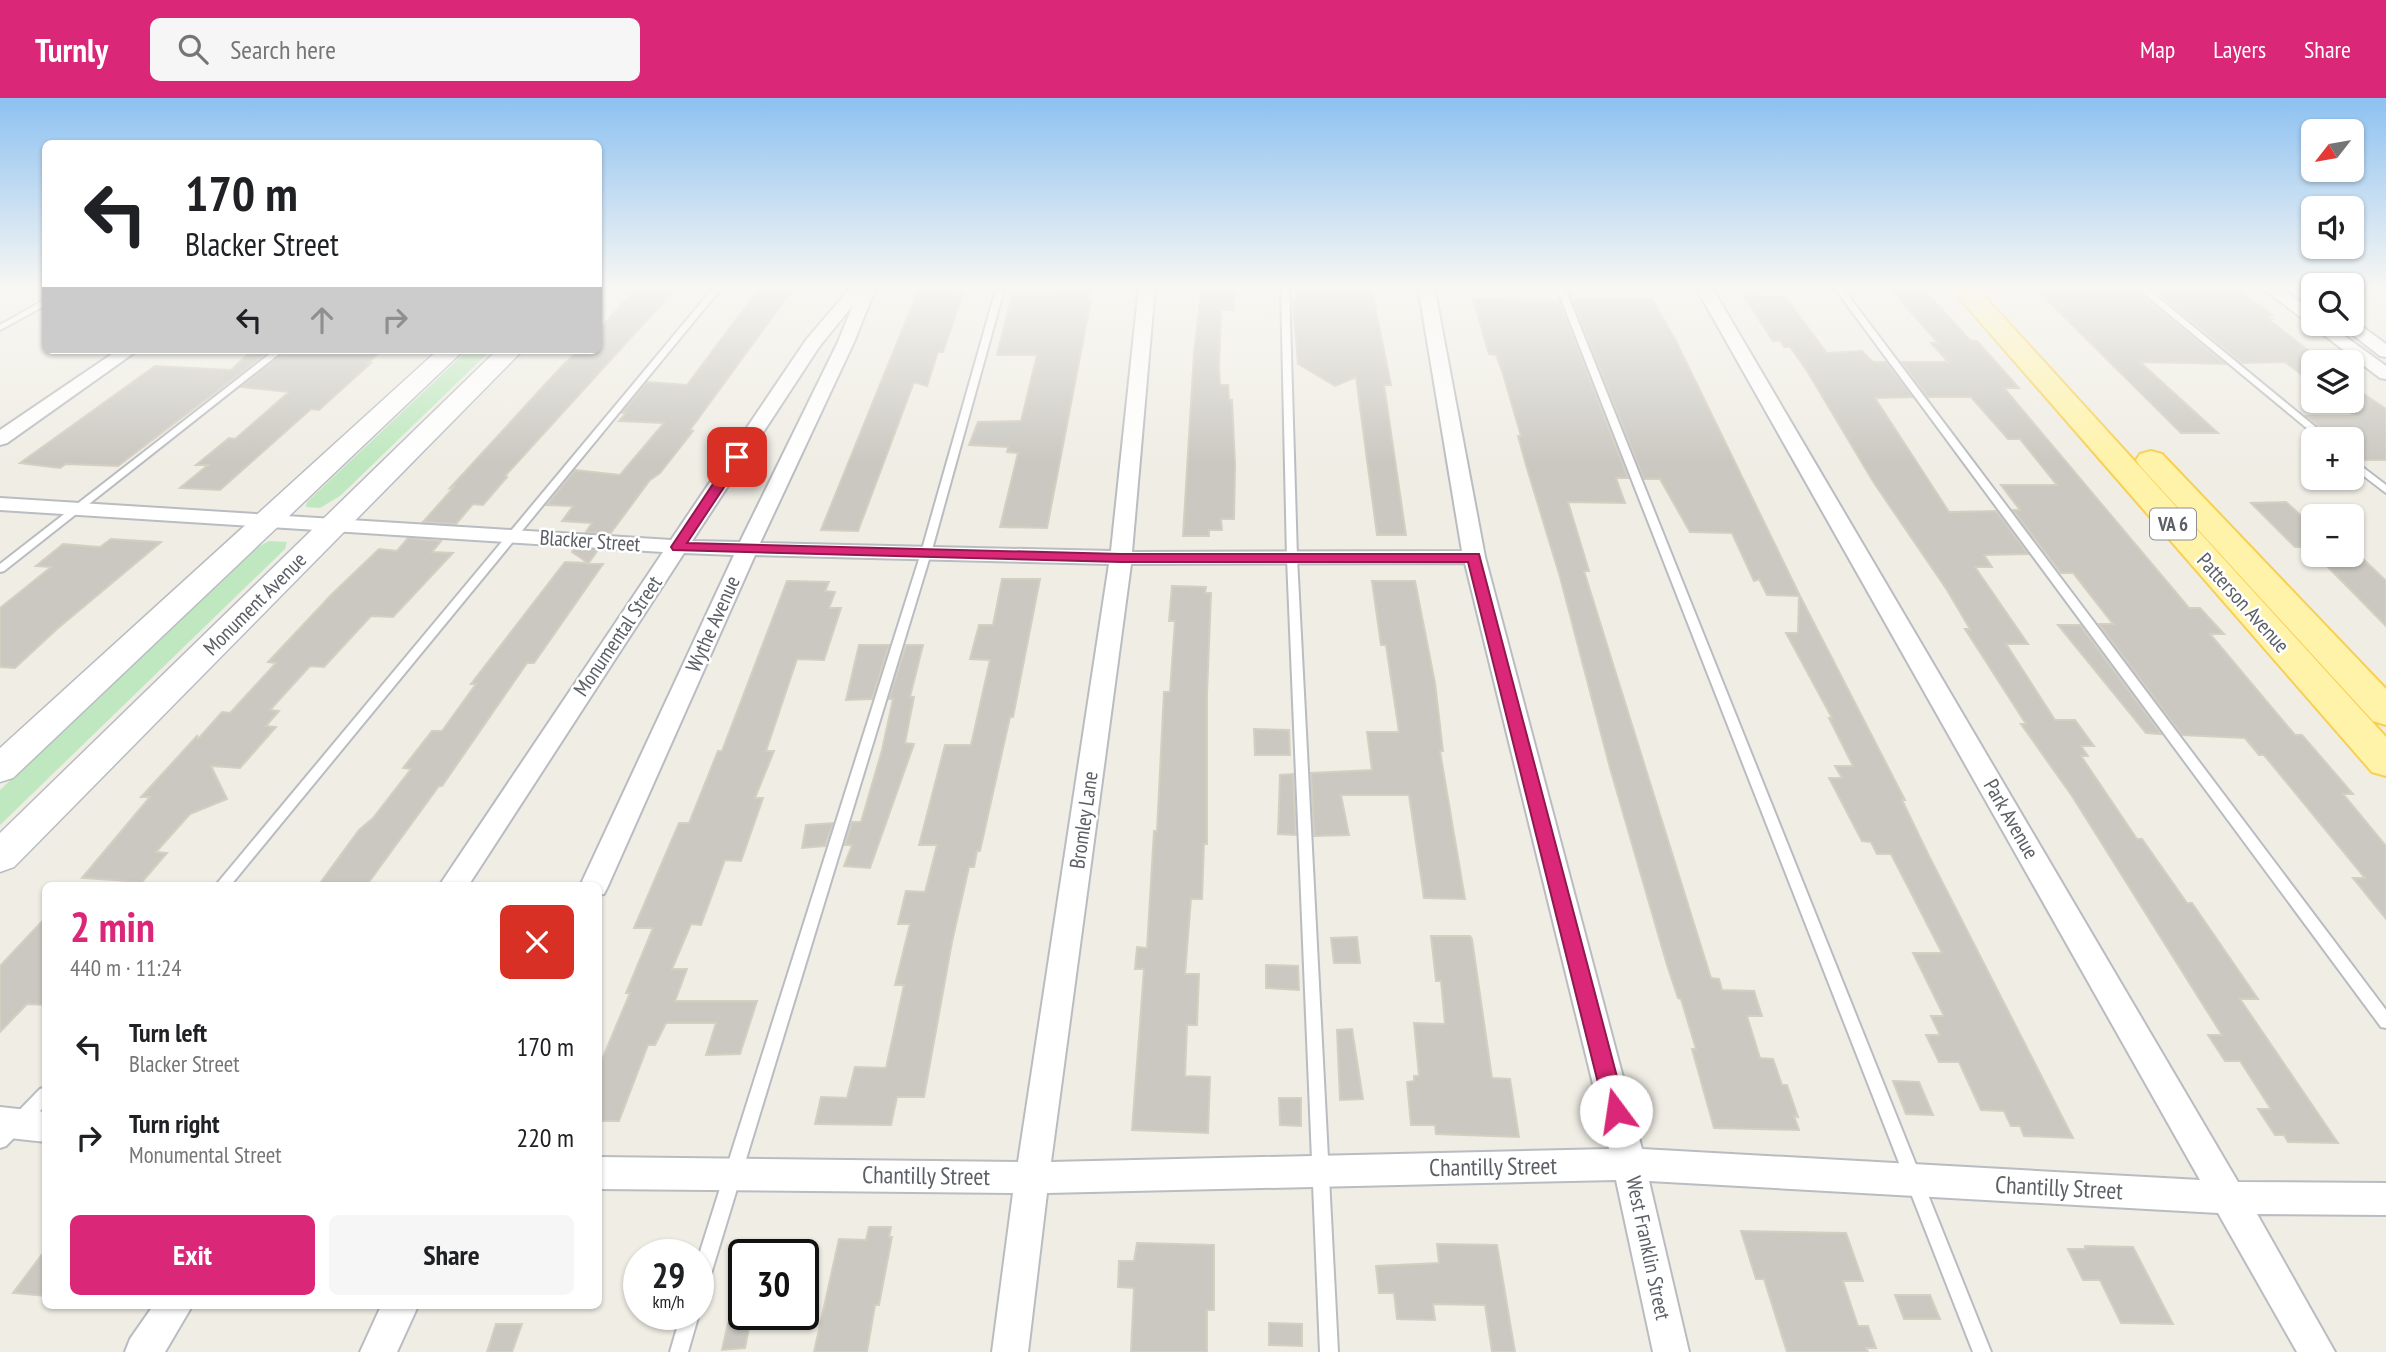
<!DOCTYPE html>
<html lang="en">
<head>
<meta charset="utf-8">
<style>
  :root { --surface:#fff; --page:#f6f6f6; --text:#202124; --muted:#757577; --accent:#db2777 }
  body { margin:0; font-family:"PT Sans Narrow",sans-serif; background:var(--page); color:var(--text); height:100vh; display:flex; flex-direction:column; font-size:26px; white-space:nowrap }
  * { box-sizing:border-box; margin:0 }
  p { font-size:23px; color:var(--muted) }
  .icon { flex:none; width:38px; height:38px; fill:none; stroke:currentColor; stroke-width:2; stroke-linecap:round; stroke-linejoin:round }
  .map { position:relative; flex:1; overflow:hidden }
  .side { position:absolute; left:42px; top:784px; width:560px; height:427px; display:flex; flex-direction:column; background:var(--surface); border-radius:10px; box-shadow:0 2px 5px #0004 }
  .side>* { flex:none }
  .guide { position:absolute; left:42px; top:42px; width:560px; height:214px; border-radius:10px; box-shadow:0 2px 5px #0004; background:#fff; color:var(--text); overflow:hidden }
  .needle { width:46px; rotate:239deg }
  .fabs { position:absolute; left:2301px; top:21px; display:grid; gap:14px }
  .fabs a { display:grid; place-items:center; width:63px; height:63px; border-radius:10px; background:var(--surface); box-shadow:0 2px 5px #0004; font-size:35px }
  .speed { position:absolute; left:623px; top:1141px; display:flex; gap:14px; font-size:35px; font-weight:700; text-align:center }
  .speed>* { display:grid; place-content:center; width:91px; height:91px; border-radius:50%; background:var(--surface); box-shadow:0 2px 5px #0004; line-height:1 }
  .speed small { font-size:18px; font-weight:400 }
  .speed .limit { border:4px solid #111; border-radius:10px; background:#fff; color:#111 }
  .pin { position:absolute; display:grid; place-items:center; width:60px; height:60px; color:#fff; margin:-30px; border-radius:14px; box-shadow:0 4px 10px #0006 }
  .me { position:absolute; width:77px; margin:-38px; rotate:346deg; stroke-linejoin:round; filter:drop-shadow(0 0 5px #0008) }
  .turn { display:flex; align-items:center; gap:24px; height:147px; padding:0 28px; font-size:32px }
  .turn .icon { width:91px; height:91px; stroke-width:2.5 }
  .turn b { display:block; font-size:49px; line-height:60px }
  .lanes { display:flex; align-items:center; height:66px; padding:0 28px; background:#0003; justify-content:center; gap:35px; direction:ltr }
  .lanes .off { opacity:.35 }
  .round { display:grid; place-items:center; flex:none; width:74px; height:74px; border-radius:10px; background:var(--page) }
  .summary { display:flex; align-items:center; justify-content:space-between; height:119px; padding:0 28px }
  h1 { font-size:42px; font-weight:800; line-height:52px; color:var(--accent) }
  .button { display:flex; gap:14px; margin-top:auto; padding:14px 28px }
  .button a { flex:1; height:80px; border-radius:10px; background:var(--accent); color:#fff; font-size:28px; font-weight:800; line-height:80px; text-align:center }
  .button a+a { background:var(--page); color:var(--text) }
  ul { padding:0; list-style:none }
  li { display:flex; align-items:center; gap:21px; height:91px; padding:0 28px }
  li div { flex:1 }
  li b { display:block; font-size:26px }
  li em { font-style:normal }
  header { display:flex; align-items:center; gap:42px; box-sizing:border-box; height:98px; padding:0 35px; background:var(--accent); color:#fff }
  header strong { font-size:33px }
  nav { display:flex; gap:38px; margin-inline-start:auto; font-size:24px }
  .search { width:490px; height:63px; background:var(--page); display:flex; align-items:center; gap:18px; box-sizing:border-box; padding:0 24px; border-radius:10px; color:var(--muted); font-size:26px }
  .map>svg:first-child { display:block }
  .green { fill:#bfe8c0 }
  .building { fill:#cac8c1; stroke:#d5cfc2; stroke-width:2 }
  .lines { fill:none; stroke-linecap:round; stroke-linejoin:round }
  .lane-casing { stroke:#b9bcc1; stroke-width:4 }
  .street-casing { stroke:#b9bcc1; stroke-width:4 }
  .secondary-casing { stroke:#b9bdc3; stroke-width:3 }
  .primary-casing { stroke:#f9cf53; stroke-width:4 }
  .lane { fill:#fff; fill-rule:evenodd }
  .street { fill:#fff; fill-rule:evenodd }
  .secondary { fill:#fff; fill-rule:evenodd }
  .primary { fill:#fff3a9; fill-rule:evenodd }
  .route { fill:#db2777; stroke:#8e194d; stroke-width:2 }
  .labels { text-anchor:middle; stroke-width:5; stroke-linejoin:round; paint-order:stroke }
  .shield { fill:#fff; stroke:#8d9094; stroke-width:2 }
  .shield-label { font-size:19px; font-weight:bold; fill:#5c6066 }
  .street-label { font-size:21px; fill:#5c6066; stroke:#fff }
  .near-street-label { font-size:24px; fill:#5c6066; stroke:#fff }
</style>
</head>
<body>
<header>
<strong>Turnly</strong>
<div class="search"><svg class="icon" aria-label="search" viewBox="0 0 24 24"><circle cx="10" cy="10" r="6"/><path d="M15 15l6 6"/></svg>Search here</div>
<nav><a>Map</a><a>Layers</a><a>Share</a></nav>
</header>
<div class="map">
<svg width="2386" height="1254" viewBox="0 0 2386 1254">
  <rect width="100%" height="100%" fill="#efede4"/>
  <!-- green -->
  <path class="green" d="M468,252H491L340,398L320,410L306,409L307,404Z
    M269,443L287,444L285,451L0,727V692L258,449Z"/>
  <!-- building -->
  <path class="building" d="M638,188H678L505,378L507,379L483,407L473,406L456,426L423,424L454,389L450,390L562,268L579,252H598V233Z
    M761,188H795L690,332L693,333L660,375L650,382L610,436L586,434L592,425L562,423L573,408L547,407L575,372L620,377L664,325L619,323L626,315H622L647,284L687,287Z
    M920,188H947L945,195H963L943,254H938L927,288L914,284L858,433L821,432Z
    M1056,188H1092L1088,202H1091L1047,430L1000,429L1018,355L1007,354L1008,349L969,347L978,324L1021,323L1037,257H997L1012,197L1054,196Z
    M1202,188L1234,189V212H1221L1219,270L1220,287H1228L1229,302H1232L1235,367L1234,421H1221L1222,432H1209V438H1183L1194,255Z
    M1295,188H1371L1391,287H1384L1406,437H1377L1356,279L1335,288L1298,266L1293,203H1296Z
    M2150,188H2233L2272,217H2266L2272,221H2268L2314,257H2310L2320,264H2314V286L2285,264L2242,265Z
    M1890,190H1922L1970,242L1977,243L2019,290H2004L2189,510H2200L2224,536H2210L2295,637H2302L2353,696H2343L2386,748V821L2353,780H2365L2264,657H2259L2245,640L2182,637L2099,526H2113L2073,475H2061L2013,412H2020L2001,387H2057L2020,341H2008L1971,299H1928L1902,264H1948L1931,245H1938Z
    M2035,190H2067L2073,194H2138L2225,266L2140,264L2218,335H2181Z
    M1744,198L1785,199L1827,255L1862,253L1873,264H1886L1912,299L1875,300L1949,414L1996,413L2028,456L1984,457L1992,469H1975L2028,546H2006L2055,622H2075L2094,648H2081L2088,658H2081L2137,741H2142L2187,805H2192L2258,901H2240L2338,1045L2288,1044L2284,1037H2275L2258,1011H2271L2240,963H2225L2208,937H2222L2072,698L2021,626H2026L1965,531H1970L1947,492L1874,385L1807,273L1790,249H1784L1780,243H1773Z
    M1473,201L1559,203L1628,380H1616L1625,405L1568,404L1589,473H1584L1711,880L1719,881L1722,892L1754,893L1762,918H1747L1760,960L1773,961L1782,987H1787L1798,1019L1794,1018L1799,1032L1714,1030L1692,951H1696L1681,901L1678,900L1667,867L1610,670L1560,479L1526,367L1518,338H1521L1503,276L1496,257L1489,256Z
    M1577,201H1652L1676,243L1800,498L1905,702H1902L1928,756L2073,1040L2024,1038L2020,1028H2011L2004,1013L1981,1012L1959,964H1939L1926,937H1940L1931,918H1944L1913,855H1942L1891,756H1877L1871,744L1862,743L1829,680H1842L1835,668H1853L1829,620H1832L1786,535H1798L1799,498L1767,497L1759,481L1754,483L1732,435L1690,434L1660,381H1644L1573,203H1578Z
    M252,252H271L118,368L66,366L60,370L20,365L155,268L231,272Z
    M287,252H382L368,265H371L319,312L311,311L220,392L180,390L208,367H196L229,340L235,341L289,294L241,289Z
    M2352,288L2386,311V362H2361L2352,355V341H2335L2306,318H2355L2336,303H2352Z
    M2286,404L2314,429V449H2295L2251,405Z
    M408,440L441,443L432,454L453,455L393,519L371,518L324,569L310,568L270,612L279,613L266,628L276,629L240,670L211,668L227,701L190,716L156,754L167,755L142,784L82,780L150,699H141L197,638L198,641L222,614L230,615L276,565L268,564L332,496L379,451L397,453Z
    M111,441L161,444L57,531L15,570L0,569V510L51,469L36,468L63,446L100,449Z
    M574,451L598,452L588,466H603L534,565H527L442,688H439L366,788H318L359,732L373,720L411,671L403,670L432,633H442L476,586H471L565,464L588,465L572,454Z
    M2358,456L2386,483V528L2316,457Z
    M1002,481H1040L1013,619H1010L980,753H977L974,769H969L952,844L924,999H897L891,1027L815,1026L821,999L847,1000L855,969L886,970L904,887H895L910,826H898L906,793L925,794L937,747H919L945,647H971L990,562L970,561L979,527H993Z
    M787,483L829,484L825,493L835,494L829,510H841L824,562L797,561L766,653H774L755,700H763L741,763L725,762L701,827L691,826L672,871H687L675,903H757L740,956L706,957L716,925H666L655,947H648L619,1023H598V971L630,895H626L653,830H634L679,725H689L718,653H722Z
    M1372,483H1415L1435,585L1443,653H1440L1465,801L1424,800L1409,697H1341L1349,737L1314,738L1311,675L1372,672L1367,634H1399L1386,547H1381Z
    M1172,488L1206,489L1205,495H1211L1207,595V746H1204L1202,801H1191L1185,876H1199L1197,927H1187L1185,978L1210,979L1208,1035L1132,1032L1144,871H1135L1137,849L1147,850L1154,733H1157L1164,594H1170L1175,523H1169Z
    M2058,527H2080L2161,636L2146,635Z
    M859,547H889L872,601L846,602Z
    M906,547H923L910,599H914L905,645L914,646L870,770L844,768L852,747H845L852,724H861L882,652L893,601H889Z
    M1254,631L1289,632L1290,657H1255Z
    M1293,676L1296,737L1278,736L1280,677Z
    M833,725L825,748L802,750L806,727Z
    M46,819V907L27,906L0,934V868Z
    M1431,838H1470L1472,841L1492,980L1510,981L1519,1039L1436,1036L1435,1027H1411L1407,984L1414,983V978H1419L1414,925L1445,926L1441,883H1436Z
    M1357,839L1360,865H1334L1331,840Z
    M1266,867L1298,868L1299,892L1266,890Z
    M1352,931L1363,1001L1340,1002L1337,932Z
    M1893,983L1919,984L1933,1017L1906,1016Z
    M1279,1000H1301V1028L1280,1027Z
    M869,1129H891L889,1139H892L879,1207H875L867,1254H814L839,1141L866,1142Z
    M1741,1133L1846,1135L1863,1183H1843L1858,1228H1868L1876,1250H1866L1868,1254H1787L1764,1181H1756Z
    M1137,1145L1214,1147V1212H1207V1254H1131L1134,1190L1118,1189L1119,1163H1134Z
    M1437,1146L1497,1147L1515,1254H1492L1485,1207L1433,1206L1435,1222L1397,1221L1394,1195H1379L1376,1168L1439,1165Z
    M2085,1148L2133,1149L2173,1226L2121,1225L2100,1182H2083L2068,1151H2085Z
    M46,1151V1198L13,1195Z
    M1895,1197H1930L1940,1221H1904Z
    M728,1225H750L745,1250L722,1252Z
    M1269,1225L1302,1226V1248L1269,1247Z
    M496,1226H522L512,1254H487Z"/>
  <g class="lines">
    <!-- lane casing -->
    <g class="lane-casing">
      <path id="lane" d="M715,188H723L230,788H215Z
        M997,188H1005L931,455L707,1189L704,1195L698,1198V1160L921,455Z
        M1281,188H1289L1297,460L1338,1254H1320L1287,460Z
        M1556,188H1564L1991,1254H1973Z
        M1833,188H1841L2386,912V930L2381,929Z
        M2135,188H2144L2330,341H2320Z
        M46,201V207L0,232V227Z
        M275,252H284L4,473L0,474V466Z
        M2352,361L2386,387V395L2352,369Z
        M46,989V1007L6,1048L0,1050V1032L40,991Z
        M698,1214L699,1216L688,1254H670L681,1216H698Z"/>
    </g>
    <!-- street casing -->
    <g class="street-casing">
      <path id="street" d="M852,188L876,189L854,244L760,445L1111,453L1139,188H1155L1132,454L1462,453L1418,188H1434L1485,459L1642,1051L2200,1082L1695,188H1711L2238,1084L2386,1085V1117L2257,1116L2335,1254H2297L2218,1115L1649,1083L1689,1254H1653L1616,1082L1047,1095L1028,1254H992L1013,1095L598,1091V1059L1018,1064L1109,466L755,457L608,788L604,796L598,797V788H580L734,457L684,455L468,788H439L663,454L0,412V400L671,442L806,242ZM853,207L838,244L740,444L692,443L819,249ZM1465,465L1609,1051L1051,1064L1131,466Z
        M2260,188H2278L2314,214V226H2328L2386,268V281L2380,280Z
        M2353,222L2386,246V259L2380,258L2339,226H2352Z
        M118,252H138L7,345L0,347V332Z
        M0,1009L46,1014V1044L0,1039Z
        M153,1208H192L165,1254H125L130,1241Z
        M381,1208H418L397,1254H360Z"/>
    </g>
    <!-- secondary casing -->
    <g class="secondary-casing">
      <path id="secondary" d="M438,252H464L13,680L0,684V650Z
        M497,252H523L14,769L0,774V735Z"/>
    </g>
    <!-- primary casing -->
    <g class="primary-casing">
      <path id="primary" d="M1949,188H1975L2386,639V678L2372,674Z
        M2151,353L2162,356L2386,591V627L2373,623L2140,368L2136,362L2140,356Z"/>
    </g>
    <!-- lane -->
    <use href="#lane" class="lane"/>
    <!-- street -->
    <use href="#street" class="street"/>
    <!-- secondary -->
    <use href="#secondary" class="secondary"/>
    <!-- primary -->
    <use href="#primary" class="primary"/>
  </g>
  <!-- sky -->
  <linearGradient id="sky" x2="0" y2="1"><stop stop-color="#8dc1f1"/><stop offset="0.52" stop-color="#f8f7f3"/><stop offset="1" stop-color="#f8f7f3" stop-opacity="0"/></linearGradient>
  <rect width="2386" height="364" fill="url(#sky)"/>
  <!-- route -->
  <path class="route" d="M737,355L744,359L687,445L1121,456H1479L1626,1013L1623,1020L1616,1022L1608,1020L1605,1013L1468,464H1121L673,452L671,449L733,356Z"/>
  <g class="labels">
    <!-- shield labels -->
    <rect class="shield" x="2150" y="410.5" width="46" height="31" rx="5"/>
    <g class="shield-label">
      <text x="2173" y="433">VA 6</text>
    </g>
    <!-- street labels -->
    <g class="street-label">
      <text transform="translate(590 443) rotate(4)" y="7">Blacker Street</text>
      <text transform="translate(2243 505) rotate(48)" y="7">Patterson Avenue</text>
      <text transform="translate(255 506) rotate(-45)" y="7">Monument Avenue</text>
      <text transform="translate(713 526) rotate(-66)" y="7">Wythe Avenue</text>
      <text transform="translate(618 538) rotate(-56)" y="7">Monumental Street</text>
      <text transform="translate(2011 721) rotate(60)" y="7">Park Avenue</text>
      <text transform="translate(1084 722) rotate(-82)" y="7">Bromley Lane</text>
      <text transform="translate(1648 1150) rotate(78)" y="7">West Franklin Street</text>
    </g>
    <!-- near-street labels -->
    <g class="near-street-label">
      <text transform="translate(1493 1069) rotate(-1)" y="8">Chantilly Street</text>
      <text transform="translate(926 1078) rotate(1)" y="8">Chantilly Street</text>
      <text transform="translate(2059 1090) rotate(3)" y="8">Chantilly Street</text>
    </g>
  </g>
</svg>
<div class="fabs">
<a><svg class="needle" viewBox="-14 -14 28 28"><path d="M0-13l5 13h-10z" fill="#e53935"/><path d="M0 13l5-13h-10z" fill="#757577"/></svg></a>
<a><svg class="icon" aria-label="sound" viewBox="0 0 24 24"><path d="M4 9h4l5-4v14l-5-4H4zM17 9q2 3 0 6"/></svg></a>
<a><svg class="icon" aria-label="search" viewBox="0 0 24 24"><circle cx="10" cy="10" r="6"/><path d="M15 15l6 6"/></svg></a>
<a><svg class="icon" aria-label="layers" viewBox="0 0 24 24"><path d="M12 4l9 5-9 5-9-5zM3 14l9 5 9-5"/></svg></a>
<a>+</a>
<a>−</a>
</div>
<div class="speed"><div>29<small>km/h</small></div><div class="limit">30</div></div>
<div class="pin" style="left:737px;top:359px;background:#d93025"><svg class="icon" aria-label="arrive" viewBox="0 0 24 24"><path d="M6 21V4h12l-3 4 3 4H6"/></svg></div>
<svg class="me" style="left:1616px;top:1013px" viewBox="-20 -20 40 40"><circle r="19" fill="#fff"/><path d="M0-13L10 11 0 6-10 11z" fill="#db2777"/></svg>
<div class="guide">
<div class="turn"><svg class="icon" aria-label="left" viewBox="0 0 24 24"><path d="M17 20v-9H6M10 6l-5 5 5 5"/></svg><div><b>170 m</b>Blacker Street</div></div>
<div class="lanes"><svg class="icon" aria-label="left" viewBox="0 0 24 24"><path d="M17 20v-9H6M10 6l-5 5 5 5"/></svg><svg class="icon off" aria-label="ahead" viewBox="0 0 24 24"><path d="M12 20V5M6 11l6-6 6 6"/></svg><svg class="icon off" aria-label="right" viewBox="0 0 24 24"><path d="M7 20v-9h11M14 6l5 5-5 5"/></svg></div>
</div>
<section class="side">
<div class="summary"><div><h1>2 min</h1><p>440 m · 11:24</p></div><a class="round" style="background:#d93025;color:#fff"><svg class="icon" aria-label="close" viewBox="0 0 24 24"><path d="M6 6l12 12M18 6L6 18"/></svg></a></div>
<ul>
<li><svg class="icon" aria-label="left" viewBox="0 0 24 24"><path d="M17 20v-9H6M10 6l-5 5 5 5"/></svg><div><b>Turn left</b><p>Blacker Street</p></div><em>170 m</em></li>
<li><svg class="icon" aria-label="right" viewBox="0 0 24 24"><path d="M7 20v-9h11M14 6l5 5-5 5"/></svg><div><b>Turn right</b><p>Monumental Street</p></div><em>220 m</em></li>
</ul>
<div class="button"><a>Exit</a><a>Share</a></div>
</section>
</div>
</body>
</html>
